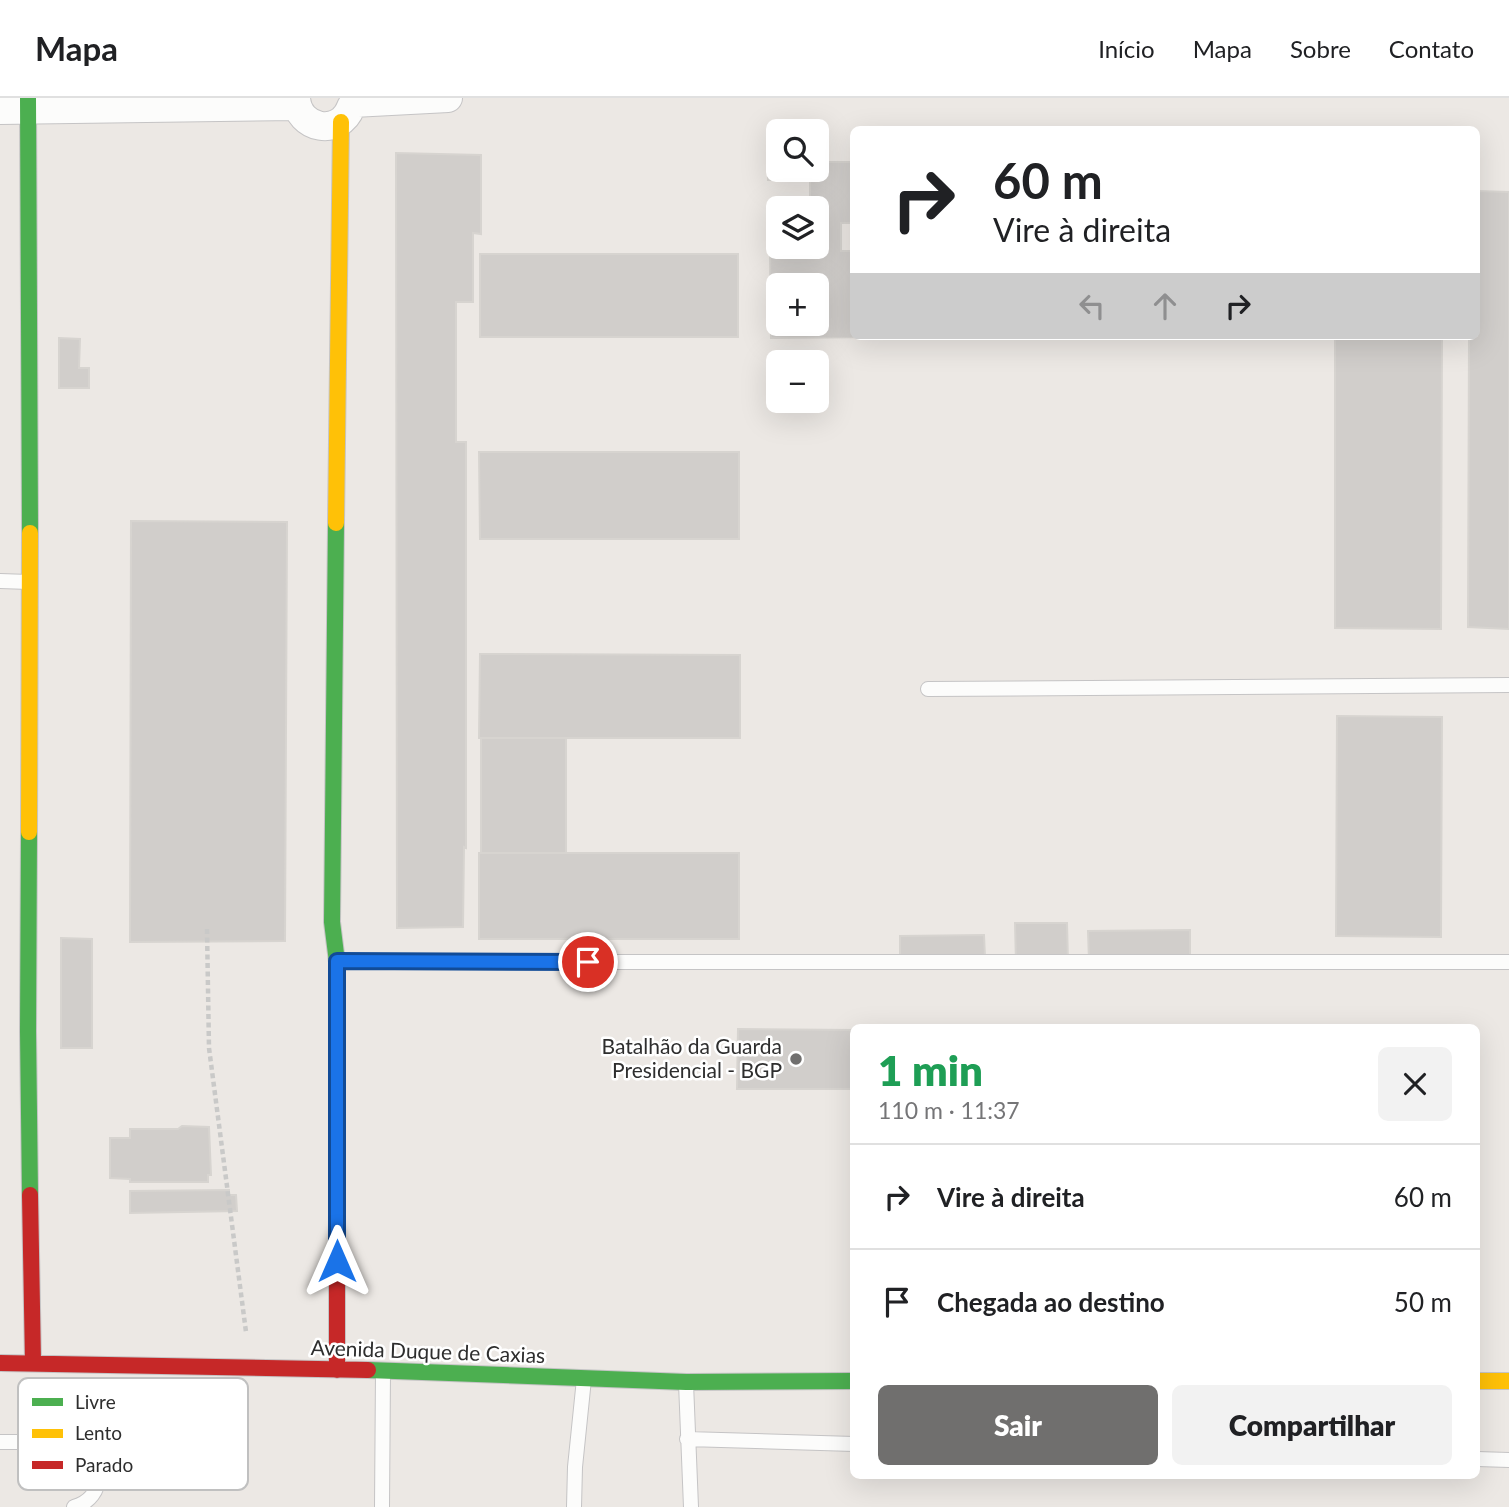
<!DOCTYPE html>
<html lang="pt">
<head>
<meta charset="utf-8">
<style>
  :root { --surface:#fff; --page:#f2f2f2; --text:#202124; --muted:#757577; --line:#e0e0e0; --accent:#706f6e }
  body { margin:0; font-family:Lato,sans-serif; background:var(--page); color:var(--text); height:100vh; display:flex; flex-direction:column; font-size:26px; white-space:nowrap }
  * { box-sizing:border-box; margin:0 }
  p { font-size:23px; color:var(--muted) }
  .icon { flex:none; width:38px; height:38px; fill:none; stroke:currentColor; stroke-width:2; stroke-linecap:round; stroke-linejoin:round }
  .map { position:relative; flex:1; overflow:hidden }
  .sheet { position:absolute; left:850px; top:926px; width:630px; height:455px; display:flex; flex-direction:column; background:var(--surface); border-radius:10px; box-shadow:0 7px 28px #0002 }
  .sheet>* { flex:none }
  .banner { position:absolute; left:850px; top:28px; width:630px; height:214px; border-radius:10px; box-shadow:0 7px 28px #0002; background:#fff; color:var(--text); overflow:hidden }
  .tools { position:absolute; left:766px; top:21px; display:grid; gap:14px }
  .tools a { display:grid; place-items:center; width:63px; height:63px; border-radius:10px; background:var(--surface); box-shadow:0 7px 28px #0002; font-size:35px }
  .pin { position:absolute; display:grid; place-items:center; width:60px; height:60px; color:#fff; margin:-30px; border:4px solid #fff; border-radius:50%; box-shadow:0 2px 7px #0007 }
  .me { position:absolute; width:77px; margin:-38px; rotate:0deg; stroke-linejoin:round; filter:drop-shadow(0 0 5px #0008) }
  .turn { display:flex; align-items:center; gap:24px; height:147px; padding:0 28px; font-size:32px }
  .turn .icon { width:91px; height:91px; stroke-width:2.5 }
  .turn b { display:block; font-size:49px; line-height:60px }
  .lanes { display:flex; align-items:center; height:66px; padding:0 28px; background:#0003; justify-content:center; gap:35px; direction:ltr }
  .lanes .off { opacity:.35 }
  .round { display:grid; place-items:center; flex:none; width:74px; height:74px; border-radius:10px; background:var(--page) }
  .headline { display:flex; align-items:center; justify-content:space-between; height:119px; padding:0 28px }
  h1 { font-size:42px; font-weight:800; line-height:52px; color:#1e9e55 }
  .action { display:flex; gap:14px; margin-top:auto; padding:14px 28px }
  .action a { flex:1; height:80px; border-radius:10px; background:var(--accent); color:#fff; font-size:28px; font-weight:800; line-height:80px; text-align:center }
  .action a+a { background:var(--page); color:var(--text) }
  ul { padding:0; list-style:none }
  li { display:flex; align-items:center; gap:21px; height:105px; padding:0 28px; border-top:2px solid var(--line) }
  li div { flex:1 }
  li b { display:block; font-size:26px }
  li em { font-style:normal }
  header { display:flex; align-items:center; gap:42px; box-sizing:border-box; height:98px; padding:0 35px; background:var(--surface); border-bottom:2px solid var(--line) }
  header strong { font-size:33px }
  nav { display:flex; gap:38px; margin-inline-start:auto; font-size:24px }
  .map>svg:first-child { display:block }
  .building { fill:#d1cecb; stroke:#d7d4d0; stroke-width:2; fill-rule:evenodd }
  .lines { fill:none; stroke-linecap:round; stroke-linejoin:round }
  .lane-casing { stroke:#c5c4c5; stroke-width:16 }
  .street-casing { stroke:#c5c4c5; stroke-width:30 }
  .fast-casing { stroke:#c5c4c5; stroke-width:18 }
  .slow-casing { stroke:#c5c4c5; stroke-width:18 }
  .jam-casing { stroke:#c5c4c5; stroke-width:18 }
  .path { stroke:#c9c9c8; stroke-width:4.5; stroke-dasharray:5 3.5; stroke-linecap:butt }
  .lane { stroke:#fcfcfb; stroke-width:14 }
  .street { stroke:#fcfcfb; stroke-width:28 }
  .fast { stroke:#4caf50; stroke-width:16 }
  .slow { stroke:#ffc107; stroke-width:16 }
  .jam { stroke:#c62828; stroke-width:16 }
  .route-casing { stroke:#114b97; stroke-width:18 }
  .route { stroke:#1a73e8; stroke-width:12 }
  .poi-dot { fill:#706f6e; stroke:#fff; stroke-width:2.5 }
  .labels { text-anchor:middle; stroke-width:5; stroke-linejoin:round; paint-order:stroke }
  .poi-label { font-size:21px; fill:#2e2e2e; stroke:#fff; text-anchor:end }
  .street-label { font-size:21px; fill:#2e2e2e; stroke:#fff }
  .key { fill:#fff; stroke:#c0c0c0; stroke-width:2 }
  .key-label { font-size:19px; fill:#2e2e2e }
</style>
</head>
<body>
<header>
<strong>Mapa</strong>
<nav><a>Início</a><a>Mapa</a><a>Sobre</a><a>Contato</a></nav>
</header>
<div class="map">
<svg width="1509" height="1409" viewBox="0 0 1509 1409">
  <rect width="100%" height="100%" fill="#ece8e4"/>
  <!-- building -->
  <path class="building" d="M396,55L481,57V136L473,135V204H456V344H466V750L464,749L463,829L397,830Z
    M768,57H779V72H817V64H854V125H841V153H854V238H990L771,240L770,153H819V125L817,110H810V82H768ZM779,187H817V226H779Z
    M1477,93L1509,94V531L1468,529L1469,238H1477Z
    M480,156H738V239H480Z
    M1152,238H1307V239H1239Z
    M1335,238H1442L1441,531L1335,530Z
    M59,240L80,241L79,270H89V290H59Z
    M479,354H739V441H480Z
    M131,423L287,424L285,843L130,844Z
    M480,556L740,557V640H479Z
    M1337,618L1442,619L1441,839L1336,838Z
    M481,640H566V755H481Z
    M479,755H739V841H479Z
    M1015,825H1067L1068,864L1016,865Z
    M1190,832V863H1089L1088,833Z
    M984,837L985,859H900V838Z
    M61,840L92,841V950H61Z
    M1060,927H1201L1202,929H1060Z
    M738,931L854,932V991H737Z
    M182,1028L209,1029L211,1077H208V1084H130V1081L110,1080V1040H130V1031H178Z
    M229,1092V1097H236L237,1113L130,1115V1093Z"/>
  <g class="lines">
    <!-- lane casing -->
    <g class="lane-casing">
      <path id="lane" d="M0,483L29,484
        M928,591L1509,587
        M338,864H1509
        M686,1285L691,1409
        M687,1341L854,1346
        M0,1344H79C104,1361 107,1399 74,1409
        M1477,1361L1509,1362
        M382,1409L383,1274
        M574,1409L575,1369L584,1281"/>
    </g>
    <!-- street casing -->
    <g class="street-casing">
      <path id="street" d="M296,0C298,32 340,39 351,9
        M353,5L448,0
        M0,12L297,8"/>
    </g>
    <!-- fast casing -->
    <g class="fast-casing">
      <path id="fast" d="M28,0L30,435
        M336,425L332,824L337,864V890
        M29,734L28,933L30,1097
        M368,1272L686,1284L854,1283"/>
    </g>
    <!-- slow casing -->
    <g class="slow-casing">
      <path id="slow" d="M336,425L341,24
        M29,734L30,435
        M1477,1283H1509"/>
    </g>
    <!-- jam casing -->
    <g class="jam-casing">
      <path id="jam" d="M337,890V1272
        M30,1097L33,1265
        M0,1265L368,1272"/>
    </g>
    <!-- path -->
    <path class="path" d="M207,831L209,950L246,1234"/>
    <!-- lane -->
    <use href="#lane" class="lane"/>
    <!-- street -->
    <use href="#street" class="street"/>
    <!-- fast -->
    <use href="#fast" class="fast"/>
    <!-- slow -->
    <use href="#slow" class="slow"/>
    <!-- jam -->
    <use href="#jam" class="jam"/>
  </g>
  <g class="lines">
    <!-- route casing -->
    <g class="route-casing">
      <path id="route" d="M337,1163V863L588,864"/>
    </g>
    <!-- route -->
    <use href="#route" class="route"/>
  </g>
  <!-- markers -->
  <circle class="poi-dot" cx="796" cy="961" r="7"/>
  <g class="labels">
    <!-- poi labels -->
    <g class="poi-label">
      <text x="782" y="956">Batalhão da Guarda<tspan x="782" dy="24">Presidencial - BGP</tspan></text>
    </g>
    <!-- street labels -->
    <g class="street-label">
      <text transform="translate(428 1254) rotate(2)" y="7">Avenida Duque de Caxias</text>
    </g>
  </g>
  <!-- legend -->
  <rect x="18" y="1280" width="230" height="112" rx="10" class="key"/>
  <rect x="32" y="1300" width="31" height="8" fill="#4caf50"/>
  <rect x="32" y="1331" width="31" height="9" fill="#ffc107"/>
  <rect x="32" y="1363" width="31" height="8" fill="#c62828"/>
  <g class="key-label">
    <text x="75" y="1311">Livre</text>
    <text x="75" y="1342">Lento</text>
    <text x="75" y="1374">Parado</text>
  </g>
</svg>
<div class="tools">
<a><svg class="icon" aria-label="search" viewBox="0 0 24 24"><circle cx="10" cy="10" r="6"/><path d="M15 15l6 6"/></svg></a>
<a><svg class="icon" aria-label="layers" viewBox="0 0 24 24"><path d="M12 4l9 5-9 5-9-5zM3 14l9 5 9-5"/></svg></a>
<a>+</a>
<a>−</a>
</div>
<div class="pin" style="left:588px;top:864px;background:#d93025"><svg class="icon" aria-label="arrive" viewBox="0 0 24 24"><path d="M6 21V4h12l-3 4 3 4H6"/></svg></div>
<svg class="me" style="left:337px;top:1163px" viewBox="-20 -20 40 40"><path d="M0-17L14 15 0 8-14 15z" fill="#1a73e8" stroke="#fff" stroke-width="4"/></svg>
<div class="banner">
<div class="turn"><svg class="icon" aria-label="right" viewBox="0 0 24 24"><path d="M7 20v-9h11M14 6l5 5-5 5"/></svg><div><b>60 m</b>Vire à direita</div></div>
<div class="lanes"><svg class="icon off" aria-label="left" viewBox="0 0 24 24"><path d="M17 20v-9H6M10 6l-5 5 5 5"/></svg><svg class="icon off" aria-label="ahead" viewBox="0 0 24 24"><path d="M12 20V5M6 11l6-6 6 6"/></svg><svg class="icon" aria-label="right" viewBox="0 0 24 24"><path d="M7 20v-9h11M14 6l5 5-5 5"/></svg></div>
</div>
<section class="sheet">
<div class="headline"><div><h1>1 min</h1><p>110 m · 11:37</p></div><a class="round"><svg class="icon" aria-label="close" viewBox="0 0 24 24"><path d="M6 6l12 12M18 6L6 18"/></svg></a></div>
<ul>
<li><svg class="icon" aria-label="right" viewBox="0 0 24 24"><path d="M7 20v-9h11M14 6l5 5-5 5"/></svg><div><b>Vire à direita</b></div><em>60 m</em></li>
<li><svg class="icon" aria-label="arrive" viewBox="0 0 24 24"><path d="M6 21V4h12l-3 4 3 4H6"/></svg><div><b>Chegada ao destino</b></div><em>50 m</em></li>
</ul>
<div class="action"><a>Sair</a><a>Compartilhar</a></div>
</section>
</div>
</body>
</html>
